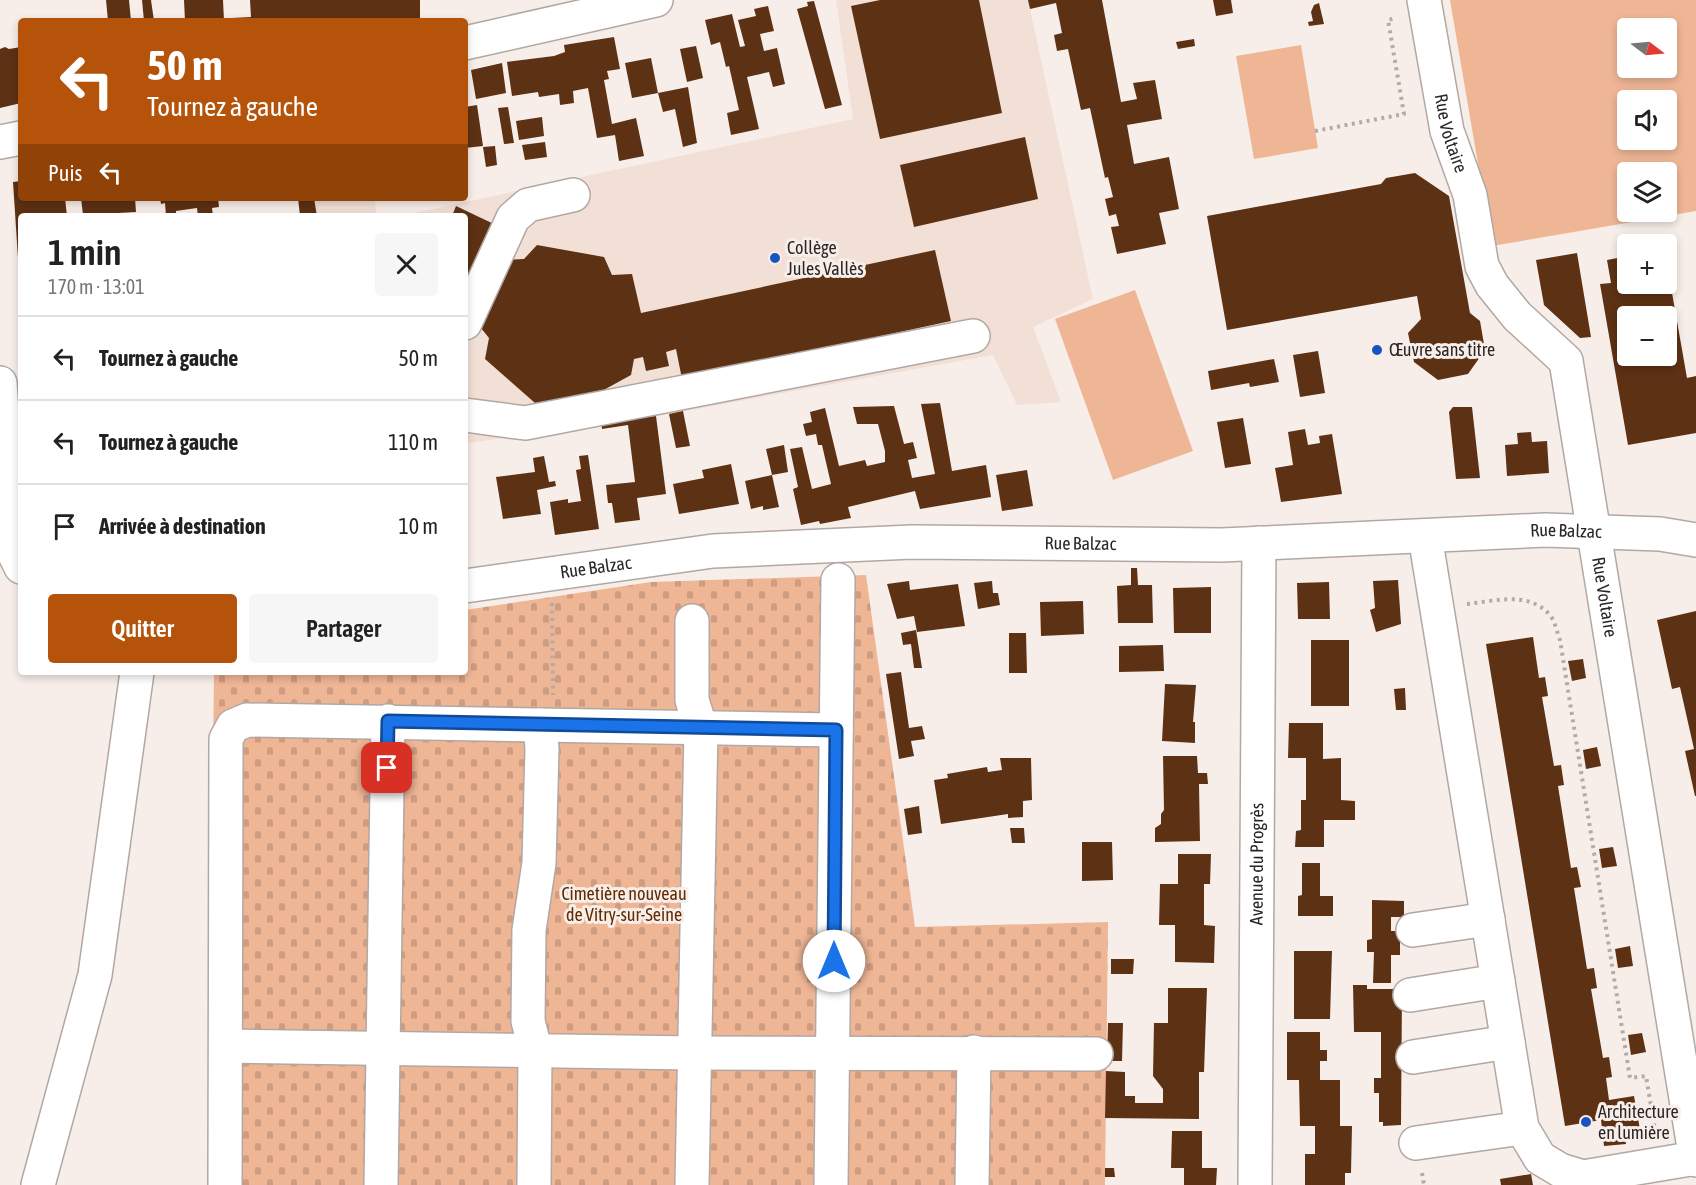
<!DOCTYPE html>
<html lang="fr">
<head>
<meta charset="utf-8">
<style>
  :root { --surface:#fff; --page:#f6f6f6; --text:#222; --muted:#767676; --line:#e0e0e0; --accent:#b45309 }
  body { margin:0; font-family:"Asap Condensed",sans-serif; background:var(--page); color:var(--text); height:100vh; display:flex; flex-direction:column; font-size:22px; white-space:nowrap }
  * { box-sizing:border-box; margin:0 }
  p { font-size:20px; color:var(--muted) }
  .icon { flex:none; width:33px; height:33px; fill:none; stroke:currentColor; stroke-width:2; stroke-linecap:round; stroke-linejoin:round }
  .map { position:relative; flex:1; overflow:hidden }
  .details { position:absolute; left:18px; top:213px; width:450px; height:462px; display:flex; flex-direction:column; background:var(--surface); border-radius:6px; box-shadow:0 3px 9px #0003 }
  .details>* { flex:none }
  .banner { position:absolute; left:18px; top:18px; width:450px; height:183px; border-radius:6px; box-shadow:0 3px 9px #0003; background:#b45309; color:#fff; overflow:hidden }
  .needle { width:39px; rotate:106deg }
  .fabs { position:absolute; left:1617px; top:18px; display:grid; gap:12px }
  .fabs a { display:grid; place-items:center; width:60px; height:60px; border-radius:6px; background:var(--surface); box-shadow:0 3px 9px #0003; font-size:30px }
  .pin { position:absolute; display:grid; place-items:center; width:51px; height:51px; color:#fff; margin:-26px; border-radius:12px; box-shadow:0 3px 9px #0006 }
  .me { position:absolute; width:66px; margin:-33px; rotate:0deg; stroke-linejoin:round; filter:drop-shadow(0 0 4px #0008) }
  .turn { display:flex; align-items:center; gap:21px; height:126px; padding:0 30px; font-size:27px }
  .turn .icon { width:78px; height:78px; stroke-width:2.5 }
  .turn b { display:block; font-size:42px; line-height:51px }
  .then { display:flex; align-items:center; height:57px; padding:0 30px; background:#0003; gap:12px; font-size:22px }
  .round { display:grid; place-items:center; flex:none; width:63px; height:63px; border-radius:6px; background:var(--page) }
  .overview { display:flex; align-items:center; justify-content:space-between; height:102px; padding:0 30px }
  h1 { font-size:36px; font-weight:600; line-height:45px }
  .action { display:flex; gap:12px; margin-top:auto; padding:12px 30px }
  .action a { flex:1; height:69px; border-radius:6px; background:var(--accent); color:#fff; font-size:24px; font-weight:600; line-height:69px; text-align:center }
  .action a+a { background:var(--page); color:var(--text) }
  ul { padding:0; list-style:none }
  li { display:flex; align-items:center; gap:18px; height:84px; padding:0 30px; border-top:2px solid var(--line) }
  li div { flex:1 }
  li b { display:block; font-size:22px }
  li em { font-style:normal }
  .map>svg:first-child { display:block }
  .built { fill:#f2e0d7 }
  .cemetery { fill:url(#cemetery-stones) }
  .pitch { fill:#efb696; fill-rule:evenodd }
  .building { fill:#5d3114; fill-rule:evenodd }
  .lines { fill:none; stroke-linecap:round; stroke-linejoin:round }
  .minor-casing { stroke:#b2a8a3; stroke-width:36 }
  .path { stroke:#b3aba7; stroke-width:4; stroke-dasharray:3 4.5; stroke-linecap:butt }
  .minor { stroke:#fff; stroke-width:33 }
  .route-casing { stroke:#114b97; stroke-width:15 }
  .route { stroke:#1a73e8; stroke-width:10 }
  .poi-dot { fill:#1754c0; stroke:#f8eee9; stroke-width:2 }
  .labels { text-anchor:middle; stroke-width:6; stroke-linejoin:round; paint-order:stroke }
  .street-label { font-size:18px; fill:#2a2624; stroke:#f8eee9 }
  .poi-label { font-size:18px; fill:#2a2624; stroke:#f8eee9; text-anchor:start }
  .park-label { font-size:18px; fill:#612a00; stroke:#f8eee9 }
</style>
</head>
<body>
<div class="map">
<svg width="1696" height="1185" viewBox="0 0 1696 1185">
  <defs>
    <pattern id="cemetery-stones" width="16" height="16" patternUnits="userSpaceOnUse" patternTransform="scale(1.5)"><rect width="16" height="16" fill="#efb696"/><path d="M2 7V4a2 2 0 0 1 4 0v3zM10 15v-3a2 2 0 0 1 4 0v3z" fill="#cd9c81"/></pattern>
  </defs>
  <rect width="100%" height="100%" fill="#f8eee9"/>
  <!-- built -->
  <path class="built" d="M836,0H1028L1093,299L1033,327L1061,402L1017,405L993,355L669,414L601,421L465,444V216H400L853,119Z
    M314,198H374L377,216H317Z"/>
  <!-- cemetery -->
  <path class="cemetery" d="M866,575L915,927L1108,922L1105,1185H208L214,672H465V610L651,582Z"/>
  <!-- pitch -->
  <path class="pitch" d="M1450,0H1696V211L1492,246ZM1628,28H1666V68H1628ZM1628,100H1666V140H1628ZM1628,172H1666V212H1628Z
    M1301,45L1318,148L1254,159L1236,56Z
    M1135,290L1193,451L1113,480L1055,319Z"/>
  <!-- building -->
  <path class="building" d="M106,0H129L131,21H108Z
    M142,0H151L154,21H144Z
    M184,0H223L224,21H185Z
    M250,0H420V21H232V18L251,17Z
    M880,0H979L1002,113L880,139L851,6Z
    M1028,0H1102L1121,102L1137,99L1133,83L1155,80L1162,119L1127,125L1134,164L1169,157L1179,209L1159,213L1166,244L1117,254L1111,227L1119,226L1116,214L1109,216L1105,199L1113,197L1108,177L1105,178L1090,108L1081,110L1068,49L1057,51L1054,35L1062,33L1056,3L1030,9Z
    M1213,0H1231L1233,13L1216,16Z
    M814,1L842,105L825,109L797,9L808,6L807,2Z
    M1319,3L1324,24L1309,26L1308,22L1313,21L1311,12L1314,5Z
    M768,6L774,31L760,34L764,51L777,48L785,84L773,87L769,72L747,77L759,129L731,135L727,113L739,110L729,66L726,67L720,42L711,45L705,20L732,14L740,47L745,46L738,20L756,16L754,9Z
    M614,37L620,69L607,71L609,79L604,80L612,124L636,118L644,156L619,161L615,135L597,138L588,88L573,91L574,103L560,105L559,94L539,97L538,92L512,96L507,62L554,56L565,52L564,45Z
    M1194,39L1195,46L1178,49L1176,42Z
    M696,46L703,78L687,82L680,49Z
    M5,47L9,49L21,47V103L0,108V49Z
    M651,58L658,93L632,98L625,63Z
    M502,63L506,93L476,99L471,70Z
    M688,87L697,143L683,147L675,109L663,112L658,93Z
    M477,105L483,146L465,148V107Z
    M508,107L514,143L504,144L498,108Z
    M542,117L544,136L519,140L516,121Z
    M1025,137L1038,199L914,227L900,165Z
    M545,142L547,157L525,160L522,145Z
    M495,146L497,165L486,167L483,147Z
    M1415,173L1449,196L1470,313L1480,321L1485,350L1468,374L1438,380L1414,362L1408,333L1421,319L1417,296L1227,330L1207,216L1381,184L1386,178Z
    M21,181V198H65L67,216H21L19,273L13,182Z
    M81,198H135L136,212L83,215Z
    M160,198H218L219,207L212,208L213,216H198L197,208L176,211V216H166L165,203L161,204Z
    M298,198H314L317,216H300Z
    M456,206L498,226L473,283L465,280V216H452Z
    M537,245L604,257L612,275L632,274L641,313L935,250L951,321L682,379L676,349L666,352L669,366L646,371L643,357L634,359L631,375L571,408L552,400L535,403L485,359L489,338L477,323L504,260L524,259Z
    M1577,253L1591,337L1580,338L1544,305L1536,260Z
    M1628,256V284H1666L1668,270L1687,378L1696,376V433L1628,445L1600,284L1611,283L1607,260ZM1628,316H1666V356H1628Z
    M1318,351L1325,393L1300,397L1293,355Z
    M1274,359L1279,382L1250,387L1249,383L1211,390L1208,371Z
    M940,403L952,471L986,465L991,497L920,509L915,491L848,507L851,518L820,524L819,521L801,525L793,489L798,487L790,449L802,447L812,489L831,484L822,445H818L816,434L806,436L803,424L812,422L810,412L825,408L839,466L865,460L867,466L885,462V451L878,424H857L853,407L894,406L904,444L913,442L917,458L908,460L912,478L935,474L921,404Z
    M1453,407H1472L1480,478L1456,479L1449,412Z
    M683,411L690,446L676,448L669,414Z
    M656,416L666,494L637,498L640,520L615,523L612,503H608L606,485L635,482L628,425L602,429L601,421Z
    M1243,418L1251,464L1225,468L1217,422Z
    M1305,429L1308,445L1320,443L1319,436L1332,434L1342,494L1281,502L1275,468L1293,465L1288,432Z
    M1531,432L1532,442L1547,441L1549,473L1507,476L1505,445L1518,444L1517,433Z
    M784,445L788,472L772,475L766,449Z
    M588,455L599,529L555,535L550,502L568,499V503L581,501L576,470L581,469L579,456Z
    M544,456L549,482L555,481L556,486L537,490L541,514L503,519L496,477L535,472L533,458Z
    M731,464L739,504L679,514L673,484L704,478L702,470Z
    M1027,470L1033,506L1002,511L996,475Z
    M772,475L779,507L763,510V506L751,509L745,481Z
    M1131,568H1137L1138,585H1152L1153,623H1118L1117,586L1131,585Z
    M1398,580L1401,624L1376,632L1370,610L1375,608L1373,581Z
    M909,581L910,590L958,584L965,626L917,632L914,616L897,619L887,584Z
    M992,581L993,593H998L1000,605L978,609L974,583Z
    M1329,582L1330,619H1298L1297,583Z
    M1211,587V633H1174L1173,588Z
    M1083,601L1084,634L1041,636L1040,602Z
    M1696,611V796H1695L1685,751L1694,749L1680,687L1672,689L1657,620Z
    M916,630L922,668H914L911,644L903,645L901,633Z
    M1009,633H1026L1027,673H1009Z
    M1533,637L1539,678L1545,677L1548,696L1542,697L1554,766L1561,765L1564,785L1558,786L1571,868L1577,867L1581,887L1574,888L1587,969L1594,968L1597,988L1591,989L1603,1058L1609,1057L1612,1077L1606,1078L1609,1100L1634,1096L1641,1135L1625,1138L1626,1144L1604,1146L1601,1120L1565,1126L1486,644Z
    M1311,640H1349V706H1311Z
    M1163,645L1164,671L1119,672V646Z
    M1583,659L1586,678L1572,681L1568,661Z
    M901,672L909,728L922,726L925,739L911,741L914,756L899,759L886,674Z
    M1165,684L1196,685L1193,722H1195V743L1162,741Z
    M1405,688L1406,710H1396L1394,689Z
    M1289,723H1323V759L1341,758V800L1355,801V820H1324V847H1295L1296,831L1301,830V800H1306V758H1288Z
    M1597,747L1601,766L1586,769L1583,750Z
    M1163,756H1197L1198,773H1207L1208,784H1199L1200,841L1155,842V828L1161,824V814L1164,810Z
    M1000,758H1031L1032,800L1023,801V817L1008,818V814L941,824L934,780L948,778L947,774L987,767L988,772L1002,770Z
    M919,806L922,833L908,835L904,809Z
    M1010,828H1024L1025,843H1012Z
    M1082,842H1112L1113,880L1082,881Z
    M1613,847L1617,866L1602,868L1599,849Z
    M1178,854H1211L1210,884H1204V925L1215,926L1214,963L1175,962V925H1159L1160,884H1178Z
    M1302,863H1320V896H1333V916H1298V896L1302,895Z
    M1372,900L1404,901V917H1391V931H1400V955H1391V983H1373L1374,952H1367V940L1372,939Z
    M1630,946L1633,966L1618,968L1615,949Z
    M1294,951H1332L1330,1019H1294Z
    M1111,959H1134L1133,974H1111Z
    M1353,985H1367V989H1402L1401,1125L1383,1126V1122H1379V1093H1374V1078H1381V1032H1354Z
    M1168,988H1207L1204,1072H1199V1119L1105,1118L1106,1071L1125,1072V1096H1135V1103H1163V1089L1153,1076L1154,1023H1168Z
    M1108,1023H1123L1122,1061H1107Z
    M1287,1032H1320V1050H1327V1061H1320V1080H1340V1126H1352L1351,1173H1345V1185H1305V1154H1315V1126H1300L1299,1080H1287Z
    M1642,1033L1646,1052L1631,1055L1628,1035Z
    M1172,1131H1202V1168H1217L1216,1185H1184V1168H1171Z
    M1105,1168H1114L1115,1177H1105Z
    M1531,1174L1533,1185H1501L1500,1179Z"/>
  <g class="lines">
    <!-- minor casing -->
    <g class="minor-casing">
      <g id="minor">
        <path id="s1" d="M1424,0L1447,131L1470,195L1482,266L1492,285L1517,316L1566,361L1696,1160"/>
        <path d="M465,43L656,0"/>
        <path d="M0,142L21,138"/>
        <path d="M465,323L513,218L528,205L573,195"/>
        <path d="M0,383L11,547L21,567"/>
        <path d="M465,415L525,423L973,336"/>
        <path d="M1425,536L1522,1128L1540,1158L1560,1170L1583,1177L1696,1158"/>
        <path id="s2" d="M465,586L713,551L912,542L1222,545L1545,530L1660,534L1696,540"/>
        <path d="M1413,930L1488,919"/>
        <path d="M1410,995L1498,981"/>
        <path d="M226,1046L694,1053L1096,1054"/>
        <path d="M1413,1057L1508,1042"/>
        <path d="M1416,1143L1522,1128"/>
        <path d="M38,1185L95,975L137,672"/>
        <path d="M225,1185L226,739L233,726L247,720L836,730"/>
        <path d="M381,1185L388,721"/>
        <path d="M534,1185L535,1049L528,1021L529,930L539,863L542,749L540,725"/>
        <path d="M692,1185L701,729L692,700V621"/>
        <path d="M831,1185L838,580"/>
        <path d="M972,1185L974,1052"/>
        <path id="s3" d="M1255,1185L1259,543"/>
      </g>
    </g>
    <!-- path -->
    <path class="path" d="M1315,131L1404,114L1388,20L1396,18
      M552,603L553,695
      M1467,604C1495,601 1528,591 1549,614C1555,620 1557,633 1560,640L1630,1078L1646,1076L1656,1136
      M1422,1173L1424,1185"/>
    <!-- minor -->
    <use href="#minor" class="minor"/>
  </g>
  <g class="lines">
    <!-- route casing -->
    <g class="route-casing">
      <path id="route" d="M387,768L388,721L836,730L834,961"/>
    </g>
    <!-- route -->
    <use href="#route" class="route"/>
  </g>
  <!-- markers -->
  <g class="poi-dot">
    <circle cx="775" cy="258" r="6"/>
    <circle cx="1377" cy="350" r="6"/>
    <circle cx="1586" cy="1122" r="6"/>
  </g>
  <g class="labels">
    <!-- street labels -->
    <g class="street-label">
      <text dy="6" stroke="none"><textPath href="#s1" startOffset="136">Rue Voltaire</textPath></text>
      <text dy="6" stroke="none"><textPath href="#s2" startOffset="1104">Rue Balzac</textPath></text>
      <text dy="6" stroke="none"><textPath href="#s2" startOffset="618">Rue Balzac</textPath></text>
      <text dy="6" stroke="none"><textPath href="#s2" startOffset="132">Rue Balzac</textPath></text>
      <text dy="6" stroke="none"><textPath href="#s1" startOffset="640">Rue Voltaire</textPath></text>
      <text dy="6" stroke="none"><textPath href="#s3" startOffset="321">Avenue du Progrès</textPath></text>
    </g>
    <!-- poi labels -->
    <g class="poi-label">
      <text x="787" y="254">Collège<tspan x="787" dy="21">Jules Vallès</tspan></text>
      <text x="1389" y="356">Œuvre sans titre</text>
      <text x="1598" y="1118">Architecture<tspan x="1598" dy="21">en lumière</tspan></text>
    </g>
    <!-- park labels -->
    <g class="park-label">
      <text x="624" y="900">Cimetière nouveau<tspan x="624" dy="21">de Vitry-sur-Seine</tspan></text>
    </g>
  </g>
</svg>
<div class="fabs">
<a><svg class="needle" viewBox="-14 -14 28 28"><path d="M0-13l5 13h-10z" fill="#e53935"/><path d="M0 13l5-13h-10z" fill="#767676"/></svg></a>
<a><svg class="icon" aria-label="sound" viewBox="0 0 24 24"><path d="M4 9h4l5-4v14l-5-4H4zM17 9q2 3 0 6"/></svg></a>
<a><svg class="icon" aria-label="layers" viewBox="0 0 24 24"><path d="M12 4l9 5-9 5-9-5zM3 14l9 5 9-5"/></svg></a>
<a>+</a>
<a>−</a>
</div>
<div class="pin" style="left:387px;top:768px;background:#d93025"><svg class="icon" aria-label="arrive" viewBox="0 0 24 24"><path d="M6 21V4h12l-3 4 3 4H6"/></svg></div>
<svg class="me" style="left:834px;top:961px" viewBox="-20 -20 40 40"><circle r="19" fill="#fff"/><path d="M0-13L10 11 0 6-10 11z" fill="#1a73e8"/></svg>
<div class="banner">
<div class="turn"><svg class="icon" aria-label="left" viewBox="0 0 24 24"><path d="M17 20v-9H6M10 6l-5 5 5 5"/></svg><div><b>50 m</b>Tournez à gauche</div></div>
<div class="then">Puis<svg class="icon" aria-label="left" viewBox="0 0 24 24"><path d="M17 20v-9H6M10 6l-5 5 5 5"/></svg></div>
</div>
<section class="details">
<div class="overview"><div><h1>1 min</h1><p>170 m · 13:01</p></div><a class="round"><svg class="icon" aria-label="close" viewBox="0 0 24 24"><path d="M6 6l12 12M18 6L6 18"/></svg></a></div>
<ul>
<li><svg class="icon" aria-label="left" viewBox="0 0 24 24"><path d="M17 20v-9H6M10 6l-5 5 5 5"/></svg><div><b>Tournez à gauche</b></div><em>50 m</em></li>
<li><svg class="icon" aria-label="left" viewBox="0 0 24 24"><path d="M17 20v-9H6M10 6l-5 5 5 5"/></svg><div><b>Tournez à gauche</b></div><em>110 m</em></li>
<li><svg class="icon" aria-label="arrive" viewBox="0 0 24 24"><path d="M6 21V4h12l-3 4 3 4H6"/></svg><div><b>Arrivée à destination</b></div><em>10 m</em></li>
</ul>
<div class="action"><a>Quitter</a><a>Partager</a></div>
</section>
</div>
</body>
</html>
